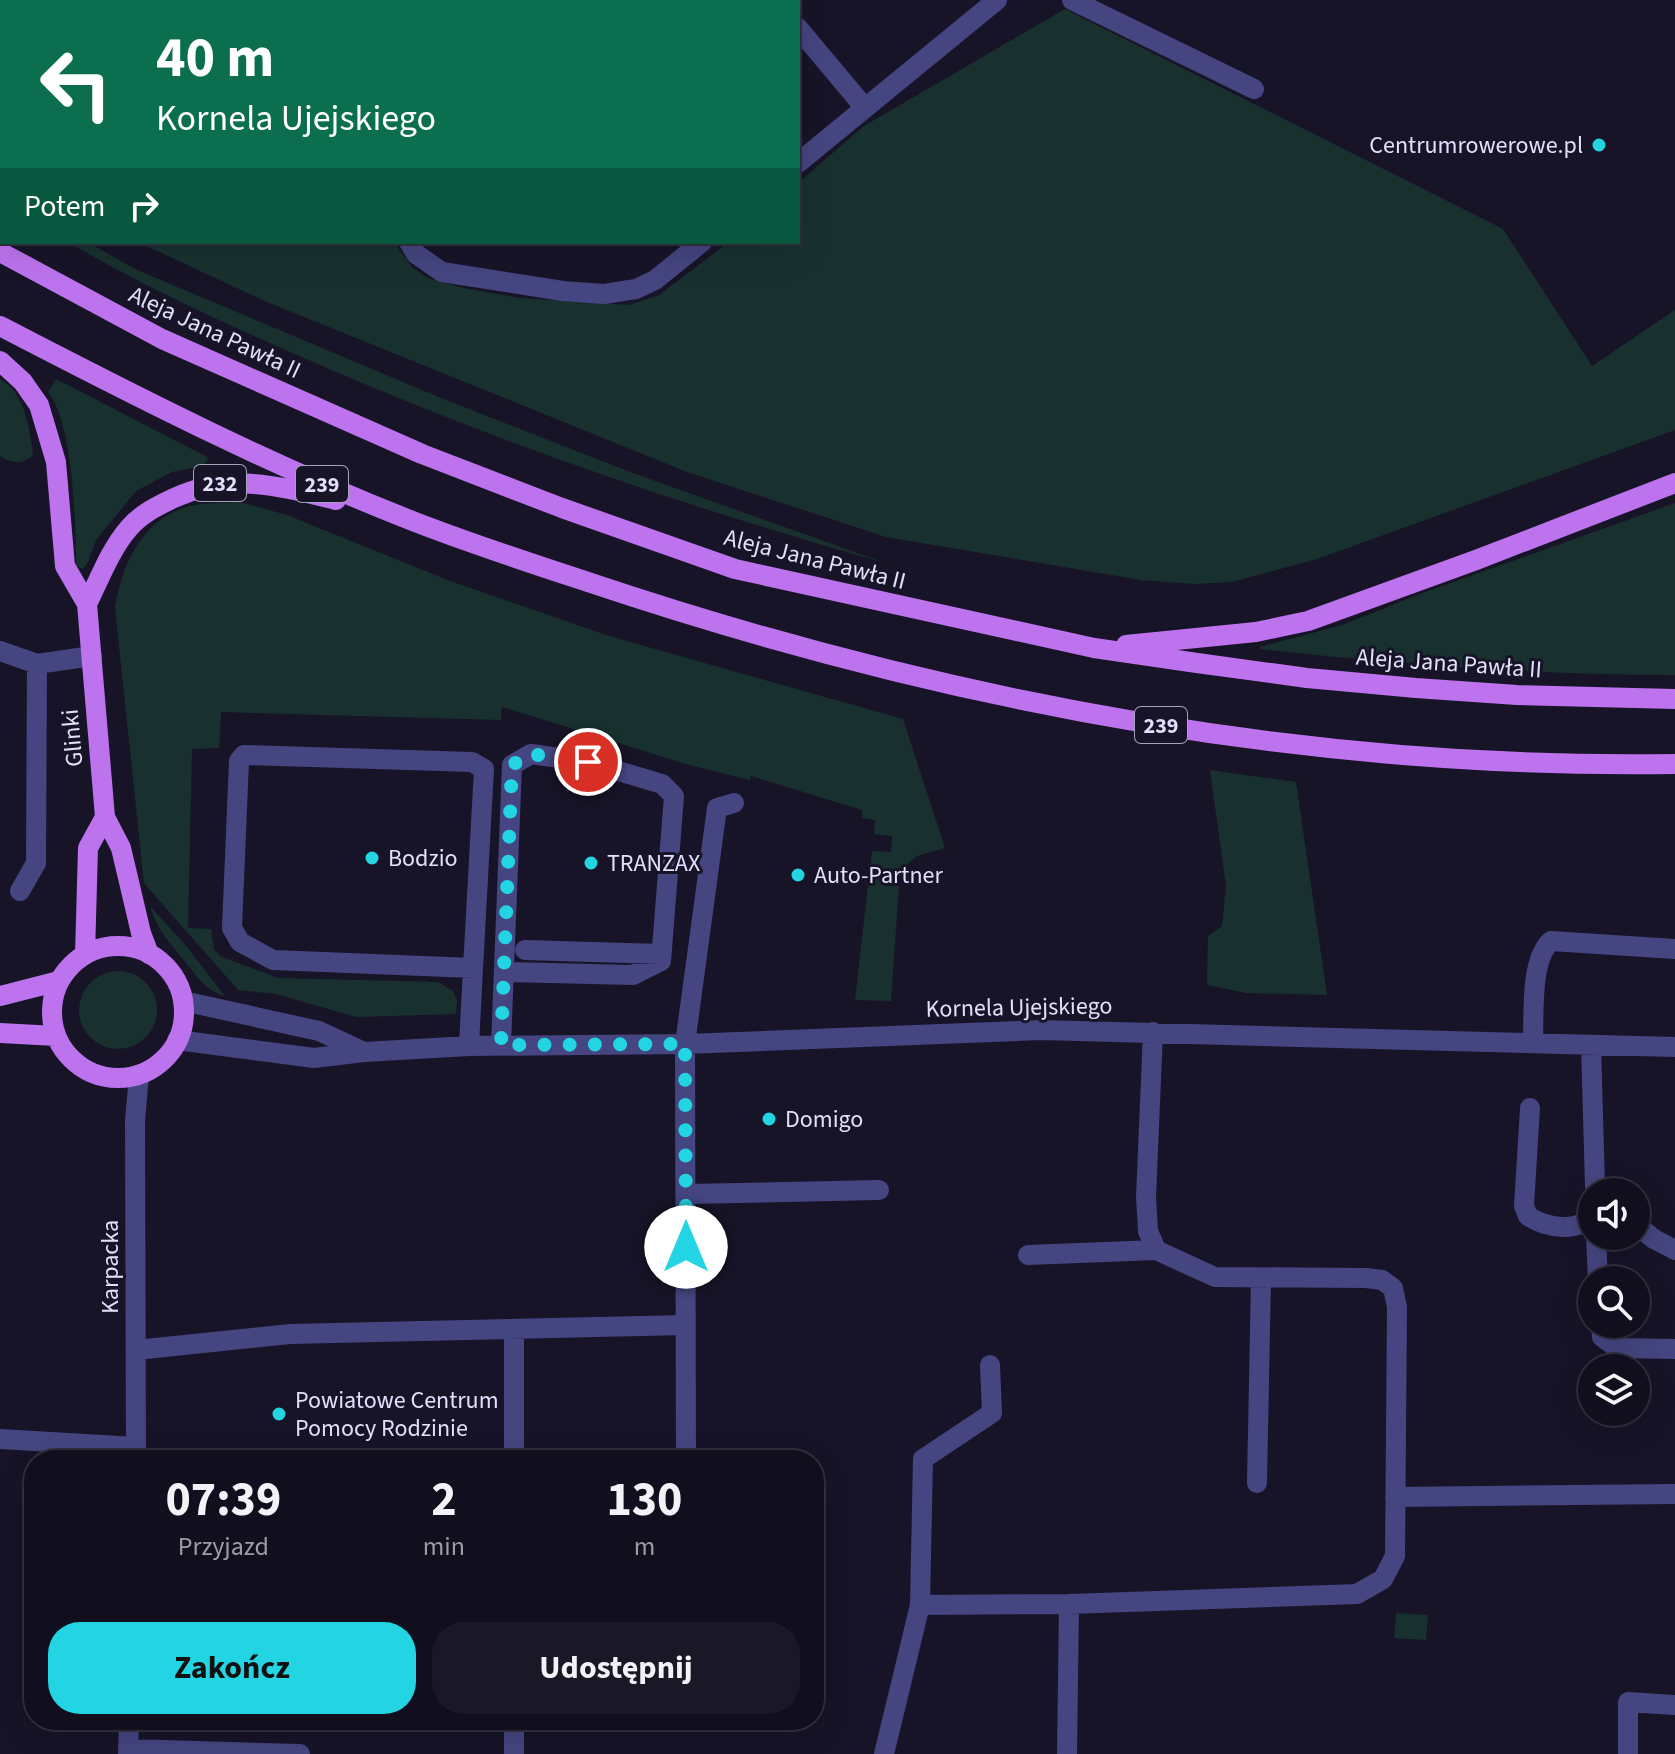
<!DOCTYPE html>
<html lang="pl">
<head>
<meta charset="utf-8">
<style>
  :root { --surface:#110f1e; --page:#1a1827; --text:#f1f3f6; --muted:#9c9ca4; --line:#302f3c; --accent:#23d5e3 }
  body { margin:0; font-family:"Source Sans 3",sans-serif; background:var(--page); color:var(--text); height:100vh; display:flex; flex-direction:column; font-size:30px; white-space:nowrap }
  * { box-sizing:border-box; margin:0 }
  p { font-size:26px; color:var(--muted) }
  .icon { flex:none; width:44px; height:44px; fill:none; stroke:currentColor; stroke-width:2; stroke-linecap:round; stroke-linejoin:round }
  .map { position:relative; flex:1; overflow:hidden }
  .details { position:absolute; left:24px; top:1450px; width:800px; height:280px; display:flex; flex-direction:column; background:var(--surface); border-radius:32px; box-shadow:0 8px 32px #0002,0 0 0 2px var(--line) }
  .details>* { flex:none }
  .hud { position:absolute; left:0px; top:0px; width:800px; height:244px; box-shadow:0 8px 32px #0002,0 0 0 2px var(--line); background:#0b6e4f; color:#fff; overflow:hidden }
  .tools { position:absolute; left:1578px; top:1178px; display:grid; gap:16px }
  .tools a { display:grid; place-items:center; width:72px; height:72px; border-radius:50%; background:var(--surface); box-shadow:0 8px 32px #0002,0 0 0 2px var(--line); font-size:40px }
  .pin { position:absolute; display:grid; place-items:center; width:68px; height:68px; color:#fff; margin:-34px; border:4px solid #fff; border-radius:50%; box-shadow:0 2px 8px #0007 }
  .me { position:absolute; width:88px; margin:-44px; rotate:0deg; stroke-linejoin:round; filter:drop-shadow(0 0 6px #0008) }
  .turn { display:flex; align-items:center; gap:28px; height:168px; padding:0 24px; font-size:36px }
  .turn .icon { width:104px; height:104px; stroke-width:2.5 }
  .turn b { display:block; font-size:56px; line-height:68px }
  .then { display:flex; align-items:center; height:76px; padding:0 24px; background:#0003; gap:16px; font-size:30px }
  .eta { display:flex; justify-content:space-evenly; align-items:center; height:136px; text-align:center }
  .eta b { font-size:48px; font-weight:700; line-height:56px }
  .button { display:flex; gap:16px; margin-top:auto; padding:16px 24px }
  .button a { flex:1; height:92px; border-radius:32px; background:var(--accent); color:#111; font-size:32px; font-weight:700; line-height:92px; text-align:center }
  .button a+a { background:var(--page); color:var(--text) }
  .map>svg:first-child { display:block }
  .green { fill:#18312f }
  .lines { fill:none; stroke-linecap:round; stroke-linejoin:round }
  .minor { stroke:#454581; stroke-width:20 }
  .major { stroke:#bc73ed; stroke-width:20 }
  .route { stroke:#23d5e3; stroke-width:14; stroke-dasharray:0 25.2 }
  .poi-dot { fill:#23d5e3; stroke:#171428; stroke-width:3 }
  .labels { text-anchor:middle; stroke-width:6; stroke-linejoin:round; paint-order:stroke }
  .shield { fill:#171428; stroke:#a4a2bc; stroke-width:2 }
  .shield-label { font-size:22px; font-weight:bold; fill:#e1dffb }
  .poi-label { font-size:24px; fill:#e1dffb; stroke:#171428; text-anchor:start }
  .street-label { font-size:24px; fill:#e1dffb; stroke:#171428 }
</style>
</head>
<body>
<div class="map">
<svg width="1675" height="1754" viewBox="0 0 1675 1754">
  <rect width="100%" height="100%" fill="#171428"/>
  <!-- green -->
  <path class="green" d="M1065,9L1503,229L1592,366L1675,310V430L1317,559L1232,582L1195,584L1141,580L886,537L687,472L267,302L138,242H394L413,268L428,278L463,288L520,298L629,305L659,295L729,242H798V183L864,126Z
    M68,242H87L137,270L441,398L630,472L885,563C690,508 499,443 313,362C230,326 146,288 68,242Z
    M0,379C25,392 30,430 33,455C22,465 13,464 0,456Z
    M56,379L209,458L203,466L172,472L136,491L96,540L87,564L83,569L76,566C76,525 73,422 48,392Z
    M240,502L287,515L450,581L609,636L903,719L945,848L917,856L900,870L891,1001L855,1000L872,851L891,852L892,836L874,834L875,820L862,818V810L751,776L750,780L686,764L502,707L501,720L221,712L219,748L192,749L188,928L211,929L214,949L220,956L278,978L438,982L453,991L457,1001L456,1014L356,1017L276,994L238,990L144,883L115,608C121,568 140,523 183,508C201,502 221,503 240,502Z
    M1675,503V675C1536,675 1397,664 1259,649L1260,647L1342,625L1420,594Z
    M1210,770L1296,782L1327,995L1246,993L1207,985L1208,936L1222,926L1226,886Z
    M150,906L187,947L225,996C204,990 196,975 183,959C167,939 158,931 150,906Z
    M79 1010a39 39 0 1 1 78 0a39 39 0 1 1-78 0Z
    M1396,1613L1428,1615L1426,1640L1394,1638Z"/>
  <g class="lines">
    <!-- minor -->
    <path class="minor" d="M274,0L275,2
      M775,0L777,2
      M1072,0L1254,89
      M798,28L865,108
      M798,163L997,0
      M409,242L416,254L442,272L563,291L604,294L636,289L655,280L702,242
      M0,651L37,664L92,656
      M20,891L36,863L37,664
      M525,950L661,954
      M183,1001L319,1031L364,1052
      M177,1040L314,1058L364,1052L469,1046L685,1044L1041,1030L1675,1047
      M1533,1043C1534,1016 1530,959 1551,941L1675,949
      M501,1045L512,765L531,754L588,762L662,784L674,796L661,961L633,975L505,972
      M1591,1045L1595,1186L1600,1192
      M469,1046L473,968L273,960L240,942L232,928L239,761L244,755L472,762L484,769L473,968
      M1530,1108L1524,1206L1528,1216C1546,1228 1577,1233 1592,1216
      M686,1194L879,1190
      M1636,1225L1654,1239L1675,1250
      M1596,1236L1598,1280
      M1028,1255L1156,1250
      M1601,1324L1602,1337L1617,1348L1675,1349
      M136,1350L290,1334L686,1325
      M0,1439L136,1447
      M136,1460L135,1121L139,1075
      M514,1460V1329
      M686,1460L685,1044L717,808L734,803
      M1257,1483L1261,1278
      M1395,1497L1675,1494
      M1069,1604L1357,1594L1383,1579L1395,1556L1397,1307L1393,1288L1382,1280L1366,1278L1215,1277L1156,1250L1148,1231L1146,1197L1153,1032
      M920,1605L1069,1604L1067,1754
      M514,1720V1754
      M129,1749L300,1754
      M128,1754L129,1720
      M884,1754L920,1605L923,1459L992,1413L990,1365
      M1628,1754V1702L1675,1705"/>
    <!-- major -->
    <path class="major" d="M0,252L162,339L422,454L562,508L735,569L1094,648L1197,663L1307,678L1416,688L1517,695L1675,699
      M0,326C133,395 266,463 405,518C465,542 527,562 588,582C937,699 1306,770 1675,764
      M0,361L23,382L39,405L56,462L65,566L87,604L105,817L121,848L141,933L149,954
      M87,604C100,578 110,550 129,528C141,514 157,506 174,498C230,472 279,486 336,500
      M1126,645L1256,632L1308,621L1476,560L1675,483
      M52 1012a66 66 0 1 1 132 0a66 66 0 1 1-132 0Z
      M85,955L88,848L105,817
      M0,996L59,981
      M0,1033L56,1036"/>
  </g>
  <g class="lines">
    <!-- route -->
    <path class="route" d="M588,762L531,754L512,765L501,1045L685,1044L686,1247"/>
  </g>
  <!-- markers -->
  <g class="poi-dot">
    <circle cx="1599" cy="145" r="8"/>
    <circle cx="372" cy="858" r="8"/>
    <circle cx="591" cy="863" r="8"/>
    <circle cx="798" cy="875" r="8"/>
    <circle cx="769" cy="1119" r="8"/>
    <circle cx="279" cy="1414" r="8"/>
  </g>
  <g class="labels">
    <!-- shield labels -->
    <g class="shield">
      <rect x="194" y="465" width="52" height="36" rx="6"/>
      <rect x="296" y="466" width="52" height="36" rx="6"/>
      <rect x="1135" y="707" width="52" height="36" rx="6"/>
    </g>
    <g class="shield-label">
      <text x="220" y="491">232</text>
      <text x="322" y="492">239</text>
      <text x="1161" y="733">239</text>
    </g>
    <!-- poi labels -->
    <g class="poi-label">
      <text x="1583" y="153" text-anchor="end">Centrumrowerowe.pl</text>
      <text x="388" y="866">Bodzio</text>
      <text x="607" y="871">TRANZAX</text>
      <text x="814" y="883">Auto-Partner</text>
      <text x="785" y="1127">Domigo</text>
      <text x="295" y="1408">Powiatowe Centrum<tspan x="295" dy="28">Pomocy Rodzinie</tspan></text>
    </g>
    <!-- street labels -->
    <g class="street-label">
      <text transform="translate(215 332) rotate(25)" y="8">Aleja Jana Pawła II</text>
      <text transform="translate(815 559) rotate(14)" y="8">Aleja Jana Pawła II</text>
      <text transform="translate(1449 663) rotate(4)" y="8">Aleja Jana Pawła II</text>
      <text transform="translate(72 738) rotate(-95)" y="8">Glinki</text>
      <text transform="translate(1019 1007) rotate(-1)" y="8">Kornela Ujejskiego</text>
      <text transform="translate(110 1267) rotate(-90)" y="8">Karpacka</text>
    </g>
  </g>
</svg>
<div class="tools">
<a><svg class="icon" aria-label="sound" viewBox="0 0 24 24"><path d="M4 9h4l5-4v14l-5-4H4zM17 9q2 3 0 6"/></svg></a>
<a><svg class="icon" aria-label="search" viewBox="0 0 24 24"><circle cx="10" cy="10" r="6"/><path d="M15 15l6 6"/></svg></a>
<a><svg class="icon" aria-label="layers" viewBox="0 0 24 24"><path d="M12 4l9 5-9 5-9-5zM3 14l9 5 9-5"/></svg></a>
</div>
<div class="pin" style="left:588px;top:762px;background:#d93025"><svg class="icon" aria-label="arrive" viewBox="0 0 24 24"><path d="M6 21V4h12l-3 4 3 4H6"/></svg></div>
<svg class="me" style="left:686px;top:1247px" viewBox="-20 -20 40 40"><circle r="19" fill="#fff"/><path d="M0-13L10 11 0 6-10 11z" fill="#23d5e3"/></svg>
<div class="hud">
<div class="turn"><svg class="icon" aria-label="left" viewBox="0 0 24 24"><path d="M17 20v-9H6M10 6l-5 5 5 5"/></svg><div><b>40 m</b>Kornela Ujejskiego</div></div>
<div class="then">Potem<svg class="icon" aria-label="right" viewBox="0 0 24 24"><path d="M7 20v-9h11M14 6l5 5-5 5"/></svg></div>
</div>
<section class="details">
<div class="eta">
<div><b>07:39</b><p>Przyjazd</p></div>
<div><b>2</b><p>min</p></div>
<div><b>130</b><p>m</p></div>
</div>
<div class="button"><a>Zakończ</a><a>Udostępnij</a></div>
</section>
</div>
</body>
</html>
